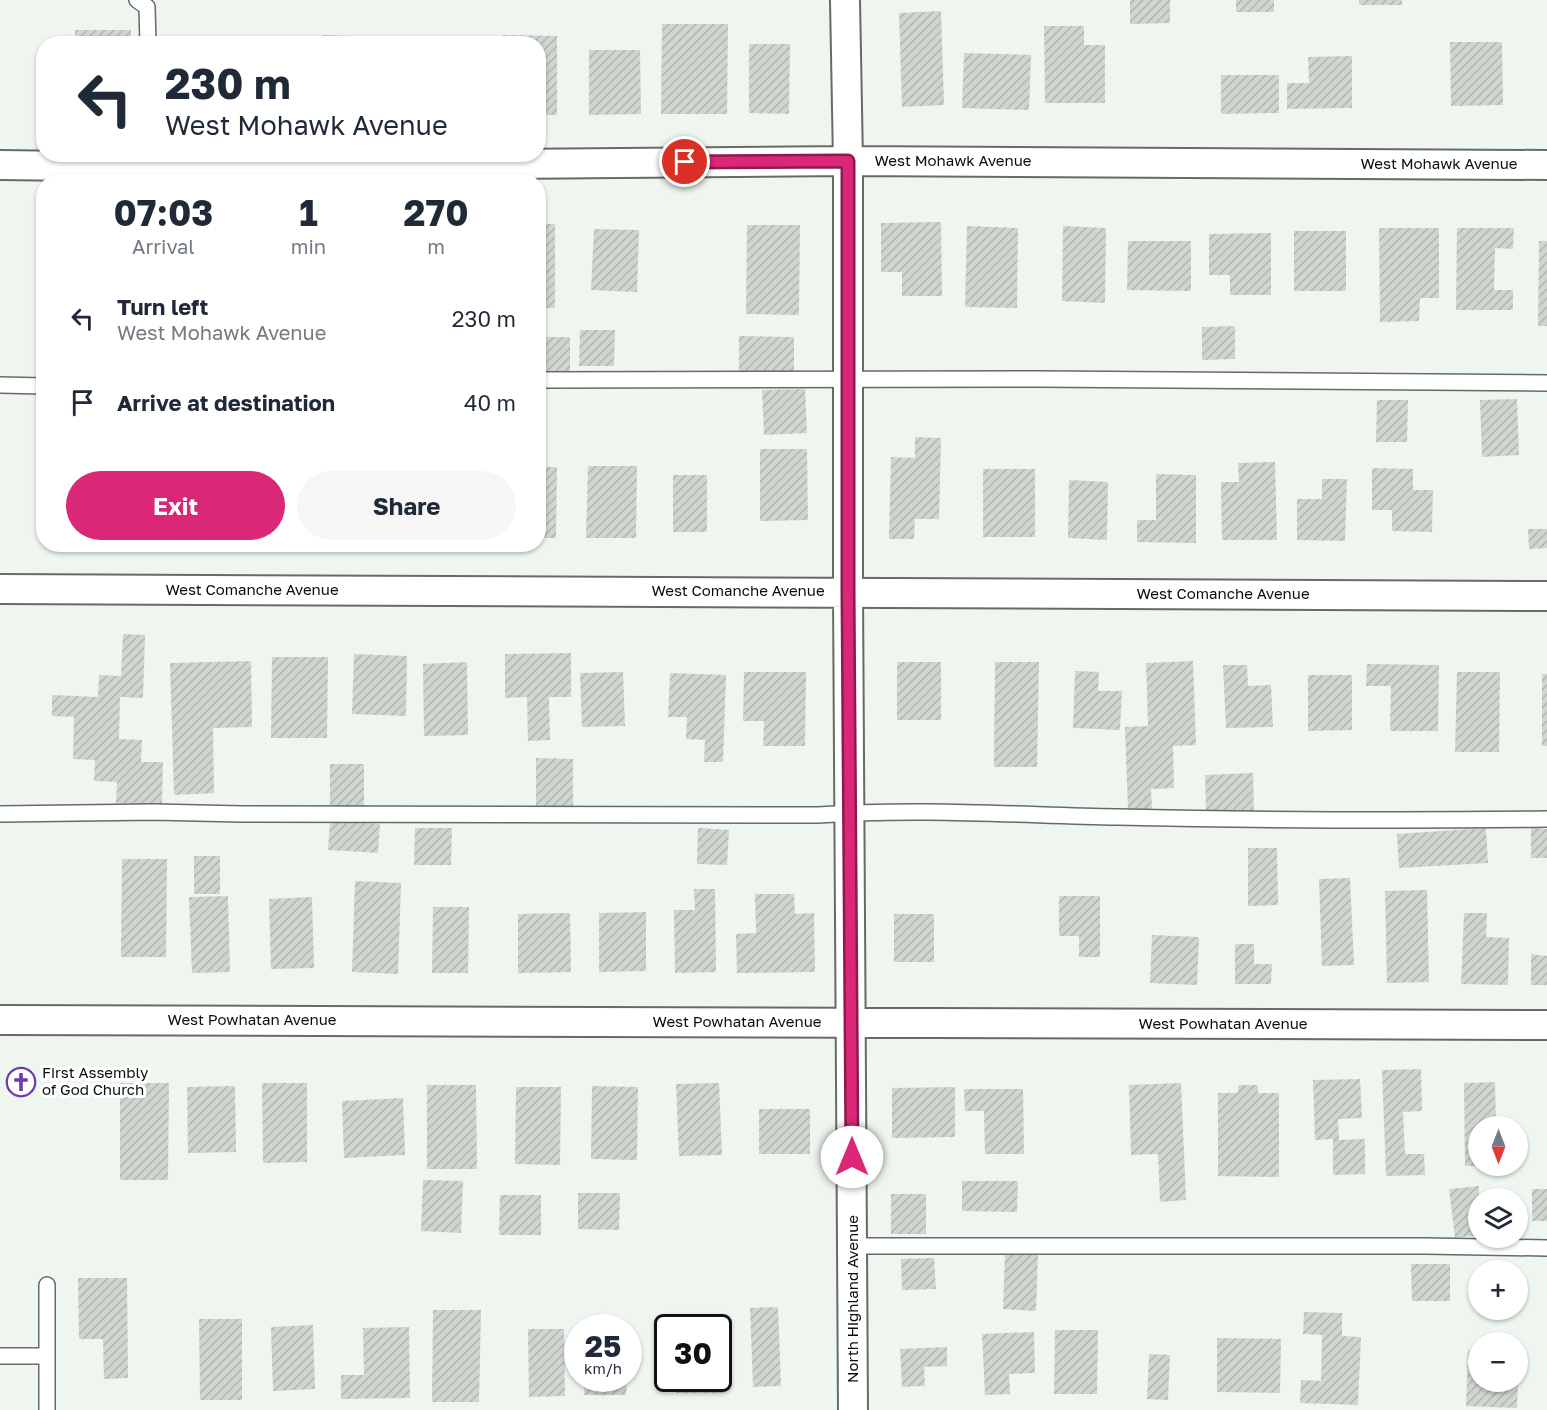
<!DOCTYPE html>
<html lang="en">
<head>
<meta charset="utf-8">
<style>
  :root { --surface:#fff; --page:#f6f6f7; --text:#1f2937; --muted:#747a83; --accent:#db2777 }
  body { margin:0; font-family:"Golos Text",sans-serif; background:var(--page); color:var(--text); height:100vh; display:flex; flex-direction:column; font-size:22px; white-space:nowrap }
  * { box-sizing:border-box; margin:0 }
  p { font-size:20px; color:var(--muted) }
  .icon { flex:none; width:33px; height:33px; fill:none; stroke:currentColor; stroke-width:2; stroke-linecap:round; stroke-linejoin:round }
  .map { position:relative; flex:1; overflow:hidden }
  .details { position:absolute; left:36px; top:174px; width:510px; height:378px; display:flex; flex-direction:column; background:var(--surface); border-radius:24px; box-shadow:0 2px 4px #0004 }
  .details>* { flex:none }
  .banner { position:absolute; left:36px; top:36px; width:510px; height:126px; border-radius:24px; box-shadow:0 2px 4px #0004; background:#fff; color:var(--text); overflow:hidden }
  .needle { width:39px; rotate:180deg }
  .controls { position:absolute; left:1468px; top:1116px; display:grid; gap:12px }
  .controls a { display:grid; place-items:center; width:60px; height:60px; border-radius:50%; background:var(--surface); box-shadow:0 2px 4px #0004; font-size:30px }
  .speed { position:absolute; left:564px; top:1314px; display:flex; gap:12px; font-size:30px; font-weight:700; text-align:center }
  .speed>* { display:grid; place-content:center; width:78px; height:78px; border-radius:50%; background:var(--surface); box-shadow:0 2px 4px #0004; line-height:1 }
  .speed small { font-size:15px; font-weight:400 }
  .speed .limit { border:3px solid #111; border-radius:9px; background:#fff; color:#111 }
  .pin { position:absolute; display:grid; place-items:center; width:51px; height:51px; color:#fff; margin:-26px; border:3px solid #fff; border-radius:50%; box-shadow:0 2px 6px #0007 }
  .me { position:absolute; width:66px; margin:-33px; rotate:0deg; stroke-linejoin:round; filter:drop-shadow(0 0 4px #0008) }
  .turn { display:flex; align-items:center; gap:21px; height:126px; padding:0 30px; font-size:27px }
  .turn .icon { width:78px; height:78px; stroke-width:2.5 }
  .turn b { display:block; font-size:42px; line-height:51px }
  .eta { display:flex; justify-content:space-evenly; align-items:center; height:102px; text-align:center }
  .eta b { font-size:36px; font-weight:700; line-height:42px }
  .cta { display:flex; gap:12px; margin-top:auto; padding:12px 30px }
  .cta a { flex:1; height:69px; border-radius:36px; background:var(--accent); color:#fff; font-size:24px; font-weight:700; line-height:69px; text-align:center }
  .cta a+a { background:var(--page); color:var(--text) }
  ul { padding:0; list-style:none }
  li { display:flex; align-items:center; gap:18px; height:84px; padding:0 30px }
  li div { flex:1 }
  li b { display:block; font-size:22px }
  li em { font-style:normal }
  .map>svg:first-child { display:block }
  .building { fill:url(#building-hatch) }
  .lines { fill:none; stroke-linecap:round; stroke-linejoin:round }
  .service-casing { stroke:#656b65; stroke-width:18 }
  .minor-casing { stroke:#656b65; stroke-width:32 }
  .service { stroke:#fff; stroke-width:15 }
  .minor { stroke:#fff; stroke-width:28 }
  .route-casing { stroke:#8e194d; stroke-width:15 }
  .route { stroke:#db2777; stroke-width:10 }
  .labels { text-anchor:middle; stroke-width:6; stroke-linejoin:round; paint-order:stroke }
  .street-label { font-size:15px; fill:#0a0d0a; stroke:#fff }
  .poi-label { font-size:15px; fill:#0a0d0a; stroke:#fff; text-anchor:start }
</style>
</head>
<body>
<div class="map">
<svg width="1547" height="1410" viewBox="0 0 1547 1410">
  <defs>
    <pattern id="building-hatch" width="6" height="6" patternUnits="userSpaceOnUse" patternTransform="scale(1.5)"><rect width="6" height="6" fill="#cfd6cf"/><path d="M-1 1l2-2M0 6l6-6M5 7l2-2" fill="none" stroke="#b0b6b0"/></pattern>
  </defs>
  <rect width="100%" height="100%" fill="#eff6ef"/>
  <!-- building -->
  <path class="building" d="M1130,0H1170V23L1130,24Z
    M1236,0H1274V12H1236Z
    M1359,0H1402V5H1359Z
    M941,11L944,105L902,107L899,13Z
    M662,24H728L727,114H661Z
    M1044,26H1084V45H1105V103H1045Z
    M75,30H131V44H75Z
    M323,35L398,37V44H323Z
    M502,35L557,36V115H538V44H502Z
    M470,41V44H444V42Z
    M1450,42H1502L1503,105L1451,106Z
    M749,44H790L789,114L749,113Z
    M589,50H640L641,114L589,115Z
    M964,53L1031,55L1029,110L962,108Z
    M1352,56V108L1287,109V83H1309L1308,57Z
    M1221,75H1279V113L1221,114Z
    M941,222L942,296H902V272H881V223Z
    M538,224H555V308H538Z
    M747,225H800L799,315L746,314Z
    M967,226L1018,228L1017,308L965,307Z
    M1063,226L1106,228L1105,303L1062,301Z
    M1379,228H1439V298H1420L1419,321L1380,322Z
    M1457,228H1514L1513,249L1495,248L1494,290H1513V310H1456Z
    M594,229L639,230L637,292L591,290Z
    M1294,231H1346V291H1294Z
    M1271,233V295H1230V275H1209V234Z
    M1128,241H1191V291L1127,290Z
    M1539,241H1547V326H1538Z
    M1235,326V359L1202,360V327Z
    M580,330H615L614,366H579Z
    M739,336L794,337V373L739,372Z
    M538,337H570V371H538Z
    M805,389L807,433L764,435L762,390Z
    M1517,399L1519,455L1482,457L1480,400Z
    M1377,400H1408L1407,442H1376Z
    M915,437L941,438L939,519H915L914,539H889L891,457L915,458Z
    M760,449H807L808,520L760,521Z
    M1275,462L1277,540H1222L1221,482H1239L1238,463Z
    M588,466H637L636,538H586Z
    M538,467H557L556,538H538Z
    M1372,468L1413,469V490H1433L1432,532L1392,531V510H1372Z
    M983,469H1035V537H983Z
    M1156,474L1196,475V543L1137,542V520H1156Z
    M673,475H707V532H673Z
    M1322,479H1347L1345,541L1297,540V499H1322Z
    M1069,480L1108,482L1107,540L1068,538Z
    M1528,529H1547V548L1529,549Z
    M123,634L145,635L143,698L120,697L119,739L142,740L141,762H163L162,805L116,803L117,782L94,781L95,760L73,759L74,717L52,716V695L98,697L99,675L121,676Z
    M571,653V697H549L550,740L528,741L527,697L505,698V654Z
    M354,654L407,656L406,716L352,714Z
    M272,657H328L327,738H271Z
    M251,661L252,727L213,728L214,793L174,795L170,663Z
    M1193,661L1196,745L1173,746L1174,788L1151,789L1152,809L1128,810L1125,727L1148,726L1146,663Z
    M467,662L468,735L424,736L423,664Z
    M897,662H941V720H897Z
    M995,662H1039L1037,767H994Z
    M1367,664L1439,665L1438,731H1390L1391,686H1366Z
    M1223,665H1247L1248,686L1271,685L1273,727L1226,728Z
    M1075,671L1099,672L1098,691H1122L1120,730L1073,728Z
    M623,672L625,726L582,727L580,673Z
    M744,672H806L805,746H763L764,721H743Z
    M1457,672H1500L1499,752H1455Z
    M670,673L726,675L723,762H704L705,740L686,739L687,717H668Z
    M1542,674H1547V746H1542Z
    M1308,675H1352V730L1308,731Z
    M536,758L573,759V810H536Z
    M330,764H364V807L330,808Z
    M1253,773L1254,812L1206,814L1205,775Z
    M330,820L380,824L378,853L328,850Z
    M415,828H452L451,865H414Z
    M698,828L729,830L727,865L697,864Z
    M1486,828L1488,863L1399,868L1397,834Z
    M1531,828L1547,829V858H1531Z
    M1248,848H1277L1278,905L1248,906Z
    M194,856H220V894H194Z
    M122,859H167L166,957H121Z
    M1350,878L1354,965L1322,966L1319,879Z
    M355,881L401,883L398,974L352,972Z
    M694,889H715L716,972L675,973L674,910H695Z
    M1427,890L1429,982L1387,983L1385,891Z
    M755,894H794L795,914L814,913L815,972L737,973L736,934L756,933Z
    M228,896L230,972L192,973L189,897Z
    M1059,896H1100V957H1079V936H1059Z
    M312,897L314,968L271,969L269,899Z
    M433,907H469L468,973H432Z
    M646,912V971L599,972V913Z
    M570,913L571,972L518,973V914Z
    M1464,913H1487L1486,937L1509,938L1508,985L1461,984Z
    M894,914H934V962H894Z
    M1152,935L1199,937L1197,985L1150,983Z
    M1235,944H1254V964H1272L1271,984H1235Z
    M1531,954L1547,956V985H1531Z
    M1421,1069L1422,1111L1403,1112L1405,1154H1424L1425,1175L1386,1176L1382,1070Z
    M1360,1079L1362,1118L1338,1119L1339,1140L1365,1139V1174L1333,1175V1139L1315,1140L1313,1080Z
    M1495,1082L1496,1126H1479V1166H1465L1464,1083Z
    M120,1083H169L168,1180H120Z
    M262,1083H307V1162L263,1163Z
    M719,1083L722,1155L679,1156L676,1084Z
    M1181,1083L1186,1200L1160,1202L1158,1154L1131,1155L1129,1085Z
    M427,1085H476L477,1169H427Z
    M1238,1085H1258V1093H1279V1177L1218,1176V1093H1238Z
    M235,1086L236,1152L188,1153L187,1087Z
    M592,1086L638,1087L637,1160L591,1159Z
    M516,1087H561L560,1165L515,1164Z
    M955,1087V1137L892,1138V1088Z
    M964,1089H1023L1024,1154H985L984,1111H965Z
    M403,1098L405,1155L344,1158L342,1101Z
    M759,1109H810V1154H759Z
    M423,1180L463,1181L461,1233L421,1231Z
    M962,1181H1018L1017,1212L962,1211Z
    M1479,1186V1235L1455,1238L1449,1189Z
    M1532,1189H1547V1221H1532Z
    M578,1193H620L619,1230L578,1229Z
    M891,1194H926V1234H891Z
    M500,1195H541V1235H499Z
    M1005,1254L1038,1255L1036,1311L1003,1309Z
    M934,1258L936,1289L902,1290L901,1259Z
    M1411,1264H1450V1301H1412Z
    M78,1278H127L128,1378L104,1379L103,1339H79Z
    M778,1307L781,1386L753,1387L750,1308Z
    M433,1310H481L479,1402H432Z
    M1304,1312L1342,1313V1336L1361,1337L1358,1405L1300,1403L1301,1380L1321,1381L1322,1335L1303,1334Z
    M199,1319H242V1400H200Z
    M313,1325L315,1389L273,1391L271,1327Z
    M409,1327L410,1398L341,1399V1375H364L363,1328Z
    M528,1329H564L565,1396L529,1397Z
    M1055,1330H1098L1097,1394H1054Z
    M718,1331H723V1393H676V1378H718Z
    M1034,1332L1035,1373L1009,1374L1010,1394L985,1395L982,1334Z
    M1217,1338L1281,1339L1280,1393L1217,1392Z
    M947,1347V1366L924,1367L925,1386L902,1387L900,1349Z
    M1468,1350L1479,1351V1382H1518L1517,1408L1466,1406Z
    M1149,1354L1170,1355L1168,1400L1147,1399Z
    M585,1378H627L626,1395H584Z"/>
  <g class="lines">
    <!-- service casing -->
    <g class="service-casing">
      <path id="service" d="M137,0L147,7L148,44
        M538,380L1039,379L1547,383
        M0,385L44,386
        M0,814L154,812L242,814L818,815C917,808 1017,815 1117,817C1260,820 1403,821 1547,819
        M852,1246H1425L1547,1248
        M47,1285V1410
        M0,1356H47"/>
    </g>
    <!-- minor casing -->
    <g class="minor-casing">
      <path id="minor" d="M845,0L848,161V592L853,1410
        M0,165L150,167L848,161L1547,165
        M0,589L1547,596
        M0,1020L1547,1025"/>
    </g>
    <!-- service -->
    <use href="#service" class="service"/>
    <!-- minor -->
    <use href="#minor" class="minor"/>
  </g>
  <g class="lines">
    <!-- route casing -->
    <g class="route-casing">
      <path id="route" d="M685,162L848,161V592L852,1157"/>
    </g>
    <!-- route -->
    <use href="#route" class="route"/>
  </g>
  <!-- icons -->
  <defs>
    <g id="church-ring" transform="scale(1.5)"><circle r="9.5" fill="#fff" stroke="#6a3bb3" stroke-width="1.5"/><path d="M-1.2-6h2.4v3.5h3.3v2.4h-3.3V6h-2.4V-.1h-3.3v-2.4h3.3Z" fill="#6a3bb3"/></g>
  </defs>
  <g fill-rule="evenodd">
    <use href="#church-ring" x="21" y="1082"/>
  </g>
  <g class="labels">
    <!-- street labels -->
    <g class="street-label">
      <text x="953" y="166">West Mohawk Avenue</text>
      <text x="1439" y="169">West Mohawk Avenue</text>
      <text x="252" y="595">West Comanche Avenue</text>
      <text x="738" y="596">West Comanche Avenue</text>
      <text x="1223" y="599">West Comanche Avenue</text>
      <text x="252" y="1025">West Powhatan Avenue</text>
      <text x="737" y="1027">West Powhatan Avenue</text>
      <text x="1223" y="1029">West Powhatan Avenue</text>
      <text transform="translate(853 1299) rotate(-90)" y="5">North Highland Avenue</text>
    </g>
    <!-- poi labels -->
    <g class="poi-label">
      <text x="42" y="1078">First Assembly<tspan x="42" dy="17">of God Church</tspan></text>
    </g>
  </g>
</svg>
<div class="controls">
<a><svg class="needle" viewBox="-14 -14 28 28"><path d="M0-13l5 13h-10z" fill="#e53935"/><path d="M0 13l5-13h-10z" fill="#747a83"/></svg></a>
<a><svg class="icon" aria-label="layers" viewBox="0 0 24 24"><path d="M12 4l9 5-9 5-9-5zM3 14l9 5 9-5"/></svg></a>
<a>+</a>
<a>−</a>
</div>
<div class="speed"><div>25<small>km/h</small></div><div class="limit">30</div></div>
<div class="pin" style="left:685px;top:162px;background:#d93025"><svg class="icon" aria-label="arrive" viewBox="0 0 24 24"><path d="M6 21V4h12l-3 4 3 4H6"/></svg></div>
<svg class="me" style="left:852px;top:1157px" viewBox="-20 -20 40 40"><circle r="19" fill="#fff"/><path d="M0-13L10 11 0 6-10 11z" fill="#db2777"/></svg>
<div class="banner">
<div class="turn"><svg class="icon" aria-label="left" viewBox="0 0 24 24"><path d="M17 20v-9H6M10 6l-5 5 5 5"/></svg><div><b>230 m</b>West Mohawk Avenue</div></div>
</div>
<section class="details">
<div class="eta">
<div><b>07:03</b><p>Arrival</p></div>
<div><b>1</b><p>min</p></div>
<div><b>270</b><p>m</p></div>
</div>
<ul>
<li><svg class="icon" aria-label="left" viewBox="0 0 24 24"><path d="M17 20v-9H6M10 6l-5 5 5 5"/></svg><div><b>Turn left</b><p>West Mohawk Avenue</p></div><em>230 m</em></li>
<li><svg class="icon" aria-label="arrive" viewBox="0 0 24 24"><path d="M6 21V4h12l-3 4 3 4H6"/></svg><div><b>Arrive at destination</b></div><em>40 m</em></li>
</ul>
<div class="cta"><a>Exit</a><a>Share</a></div>
</section>
</div>
</body>
</html>
